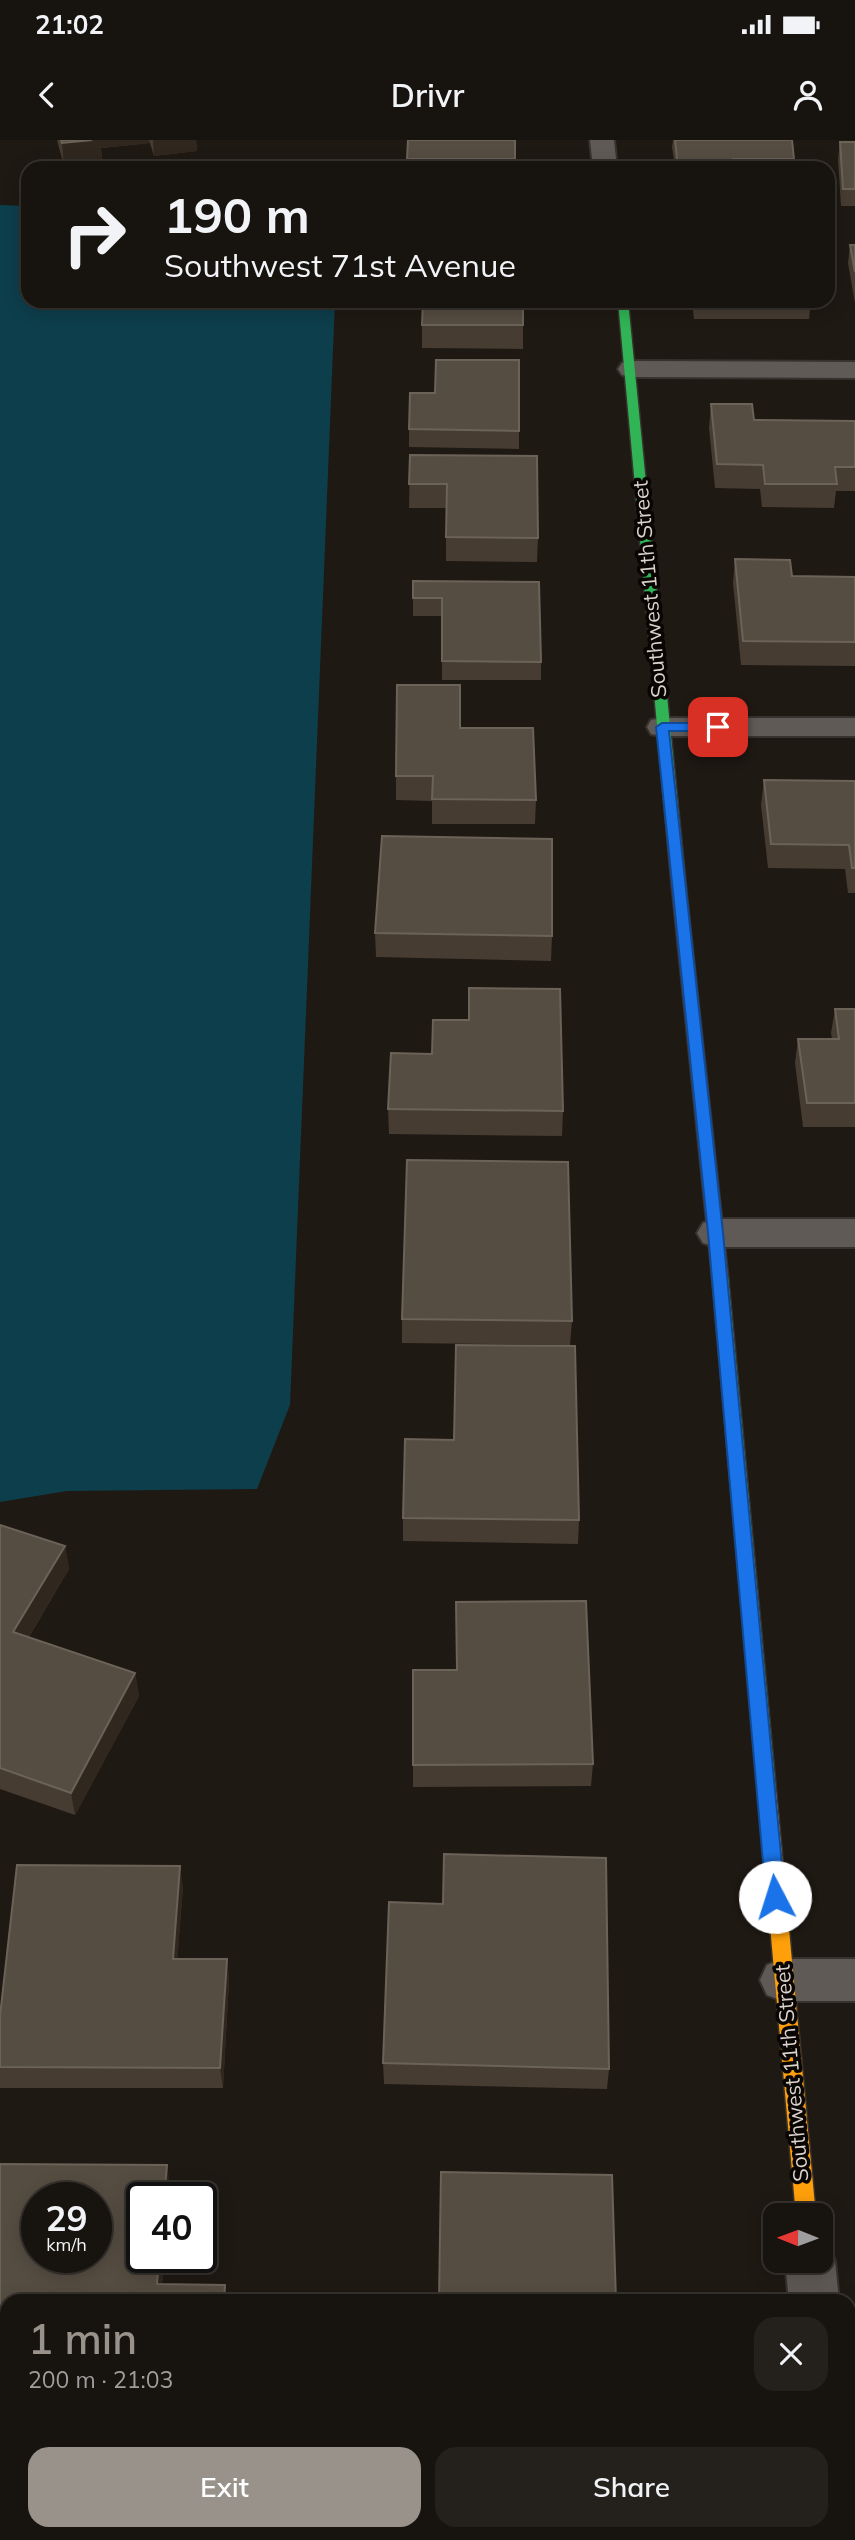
<!DOCTYPE html>
<html lang="en">
<head>
<meta charset="utf-8">
<style>
  :root { --surface:#17130e; --page:#24201c; --text:#f1f3f6; --muted:#9e9e9e; --line:#36322e; --accent:#99928b }
  body { margin:0; font-family:Mulish,sans-serif; background:var(--page); color:var(--text); height:100vh; display:flex; flex-direction:column; font-size:26px; white-space:nowrap }
  * { box-sizing:border-box; margin:0 }
  p { font-size:23px; color:var(--muted) }
  .icon { flex:none; width:38px; height:38px; fill:none; stroke:currentColor; stroke-width:2; stroke-linecap:round; stroke-linejoin:round }
  .map { position:relative; flex:1; overflow:hidden }
  .panel { position:absolute; left:0px; top:2154px; width:856px; height:247px; display:flex; flex-direction:column; background:var(--surface); border-radius:21px 21px 0 0; box-shadow:0 4px 18px #0003,0 0 0 2px var(--line) }
  .panel>* { flex:none }
  .hud { position:absolute; left:21px; top:21px; width:814px; height:147px; border-radius:21px; box-shadow:0 4px 18px #0003,0 0 0 2px var(--line); background:#17130e; color:var(--text); overflow:hidden }
  .needle { width:46px; rotate:271deg }
  .tools { position:absolute; left:763px; top:2063px; display:grid; gap:14px }
  .tools a { display:grid; place-items:center; width:70px; height:70px; border-radius:14px; background:var(--surface); box-shadow:0 4px 18px #0003,0 0 0 2px var(--line); font-size:35px }
  .speed { position:absolute; left:21px; top:2042px; display:flex; gap:14px; font-size:35px; font-weight:700; text-align:center }
  .speed>* { display:grid; place-content:center; width:91px; height:91px; border-radius:50%; background:var(--surface); box-shadow:0 4px 18px #0003,0 0 0 2px var(--line); line-height:1 }
  .speed small { font-size:18px; font-weight:400 }
  .speed .limit { border:4px solid #111; border-radius:10px; background:#fff; color:#111 }
  .pin { position:absolute; display:grid; place-items:center; width:60px; height:60px; color:#fff; margin:-30px; border-radius:14px; box-shadow:0 4px 10px #0006 }
  .me { position:absolute; width:77px; margin:-38px; rotate:355deg; stroke-linejoin:round; filter:drop-shadow(0 0 5px #0008) }
  .turn { display:flex; align-items:center; gap:24px; height:147px; padding:0 28px; font-size:32px }
  .turn .icon { width:91px; height:91px; stroke-width:2.5 }
  .turn b { display:block; font-size:49px; line-height:60px }
  .round { display:grid; place-items:center; flex:none; width:74px; height:74px; border-radius:21px; background:var(--page) }
  .summary { display:flex; align-items:center; justify-content:space-between; height:119px; padding:0 28px }
  h1 { font-size:42px; font-weight:600; line-height:52px; color:var(--accent) }
  .action { display:flex; gap:14px; margin-top:auto; padding:14px 28px }
  .action a { flex:1; height:80px; border-radius:21px; background:var(--accent); color:#fff; font-size:28px; font-weight:600; line-height:80px; text-align:center }
  .action a+a { background:var(--page); color:var(--text) }
  .status { display:flex; justify-content:space-between; align-items:center; height:49px; padding:0 35px; background:var(--surface); direction:ltr }
  .status svg { height:19px; fill:currentColor }
  header { display:flex; justify-content:space-between; align-items:center; height:91px; padding:0 28px; background:var(--surface); font-size:32px; font-weight:600 }
  .map>svg:first-child { display:block }
  .water { fill:#0d3e4b }
  .lines { fill:none; stroke-linecap:round; stroke-linejoin:round }
  .street-casing { stroke:#37322e; stroke-width:4 }
  .fast-casing { stroke:#37322e; stroke-width:3 }
  .slow-casing { stroke:#37322e; stroke-width:3 }
  .jam-casing { stroke:#37322e; stroke-width:3 }
  .street { fill:#605a56; fill-rule:evenodd }
  .fast { fill:#30b455; fill-rule:evenodd }
  .slow { fill:#ff9f0a; fill-rule:evenodd }
  .jam { fill:#e5322d; fill-rule:evenodd }
  .wall { fill:#463c32 }
  .shaded-wall { fill:#30271e }
  .building { fill:#564d42; stroke:#6b6258; stroke-width:2; fill-rule:evenodd }
  .route { fill:#1a73e8; stroke:#114b97; stroke-width:2 }
  .labels { text-anchor:middle; stroke-width:7; stroke-linejoin:round; paint-order:stroke }
  .street-label { font-size:21px; fill:#dbd3cc; stroke:#090503 }
</style>
</head>
<body>
<div class="status"><b>21:02</b><svg viewBox="0 0 49 12"><path d="M0 12V9h3v3zM5 12V6h3v6zM10 12V3h3v9zM15 12V0h3v12zM26 1h20v11H26zM47 4h2v5h-2z"/></svg></div>
<header><svg class="icon" aria-label="back" viewBox="0 0 24 24"><path d="M15 5l-7 7 7 7"/></svg>Drivr<svg class="icon" aria-label="person" viewBox="0 0 24 24"><circle cx="12" cy="8" r="4"/><path d="M4 21q1-7 8-7t8 7"/></svg></header>
<div class="map">
<svg width="855" height="2400" viewBox="0 0 855 2400">
  <rect width="100%" height="100%" fill="#1f1913"/>
  <!-- water -->
  <path class="water" d="M0,65L28,66V161H335L290,1265L257,1349L67,1351L0,1362Z"/>
  <g class="lines">
    <!-- street casing -->
    <g class="street-casing">
      <path id="street" d="M590,0H614L617,28H593Z
        M631,221L855,222V238L631,237L622,235L618,229L622,223Z
        M662,578H855V596H662L651,594L647,587L651,580Z
        M716,1079H855V1107H716L703,1103L697,1093L703,1083Z
        M783,1819H855V1861H783L767,1855L760,1840L767,1825Z
        M821,2101L828,2104L835,2121L839,2161H789L785,2121H821Z
        M849,2373L855,2376V2400H810L809,2394H849Z"/>
    </g>
    <!-- fast casing -->
    <g class="fast-casing">
      <path id="fast" d="M618,161H628L686,748L679,752L672,748Z
        M720,1130L728,1136L776,1651L773,1656L767,1659L761,1656L758,1651L712,1136Z"/>
    </g>
    <!-- slow casing -->
    <g class="slow-casing">
      <path id="slow" d="M767,1643L773,1646L776,1651L816,2076H796L758,1651L761,1646Z"/>
    </g>
    <!-- jam casing -->
    <g class="jam-casing">
      <path id="jam" d="M679,744L686,748L728,1136L720,1142L712,1136L672,748Z"/>
    </g>
    <!-- street -->
    <use href="#street" class="street"/>
    <!-- fast -->
    <use href="#fast" class="fast"/>
    <!-- slow -->
    <use href="#slow" class="slow"/>
    <!-- jam -->
    <use href="#jam" class="jam"/>
  </g>
  <!-- wall -->
  <path class="wall" d="M57,0H196L197,11L154,16L150,3L101,8L102,21L64,26Z
    M408,0H515V28H407Z
    M673,0H792L794,19V28H675L672,7Z
    M840,2H855V66H841L838,19Z
    M850,105H855V163L848,123Z
    M692,161H811V162L809,179H694Z
    M422,185H523V209L422,208Z
    M711,264L754,280L855,281V351H836L834,368L762,367L760,349L715,348L709,288Z
    M409,289L519,291V309L409,307Z
    M410,315L538,398L537,422L446,421V368H409Z
    M735,419L792,436L855,437V526L741,525L733,443Z
    M539,442L541,522V540H442V476H413V458Z
    M460,588L536,660L535,684H432V661L396,660V636Z
    M764,640L855,641V753H848L845,729L768,728L761,665Z
    M375,793L552,796L551,821L376,817Z
    M835,869H855V987H803L795,923L798,899H832L831,893Z
    M388,969L563,971L562,996L389,994Z
    M402,1179L572,1181L570,1205L402,1203Z
    M403,1378L579,1380L578,1404L403,1401Z
    M0,1385L65,1406L69,1429L29,1497L135,1533L139,1556L75,1675L0,1649Z
    M456,1462L593,1624L591,1646L413,1647V1530H457Z
    M183,1747L177,1819H227L229,1840L223,1948H0V1876Z
    M383,1923L609,1929L607,1949L384,1944Z
    M0,2024L170,2045L142,2118H164L162,2144L225,2145L227,2161H7V2289H0Z"/>
  <!-- shaded-wall -->
  <path class="shaded-wall" d="M92,0H149L150,3L101,8L102,21L64,26L62,3Z
    M153,0H196L197,11L154,16Z
    M65,1406L69,1429L18,1515L13,1492Z
    M135,1533L139,1556L75,1675L71,1653Z
    M180,1726L183,1747L176,1840L173,1819Z
    M227,1819L229,1840L223,1948L220,1928Z
    M167,2025L170,2045L169,2058H164Z
    M159,2118H164L161,2161L157,2144Z
    M225,2145L227,2161H224Z
    M137,2394H141L142,2400H137Z"/>
  <!-- building -->
  <path class="building" d="M61,0H92L62,3Z
    M408,0H515V19H407Z
    M675,0H792L794,19H733L734,28H678Z
    M840,2H855V49H843Z
    M850,105H855V132Z
    M423,161H523V185H422Z
    M696,161H811V162Z
    M436,220H519V291L409,289L410,253H435Z
    M711,264H752L754,280L855,281V327H835L837,344H765L763,325L717,324Z
    M410,315L537,316L538,398L446,397L447,344H409Z
    M735,419L790,420L792,436L855,437V502L743,501Z
    M413,441L539,442L541,522L442,521V458H413Z
    M397,545H460V588H533L536,660L432,659L433,636H396Z
    M764,640L855,641V728H852L849,705L771,704Z
    M382,696L552,699V796L375,793Z
    M469,848L560,849L563,971L388,969L391,913L432,914L433,880H469Z
    M835,869H855V963H807L798,899H839Z
    M407,1020L568,1022L572,1181L402,1179Z
    M456,1205L575,1206L579,1380L403,1378L405,1299L454,1300Z
    M0,1385L65,1406L13,1492L135,1533L71,1653L0,1628Z
    M586,1461L593,1624L413,1625V1530H457L456,1462Z
    M444,1714L606,1718L609,1929L383,1923L389,1762L443,1764Z
    M17,1725L180,1726L173,1819H227L220,1928L0,1927V1876Z
    M0,2024L167,2025L164,2058H142V2118H159L157,2144L225,2145L224,2161H7V2271H0ZM37,2058H96V2118H37Z
    M441,2032L612,2035L616,2161H439Z
    M0,2380H7V2394H137V2400H0Z
    M452,2394H639V2400H452Z"/>
  <!-- route -->
  <path class="route" d="M662,583H718L724,587L718,591H669L723,1093L785,1757L782,1763L775,1765L769,1763L766,1757L708,1093L656,587Z"/>
  <g class="labels">
    <!-- street labels -->
    <g class="street-label">
      <text transform="translate(650 449) rotate(-95)" y="7">Southwest 11th Street</text>
      <text transform="translate(792 1933) rotate(-95)" y="7">Southwest 11th Street</text>
    </g>
  </g>
</svg>
<div class="tools">
<a><svg class="needle" viewBox="-14 -14 28 28"><path d="M0-13l5 13h-10z" fill="#e53935"/><path d="M0 13l5-13h-10z" fill="#9e9e9e"/></svg></a>
</div>
<div class="speed"><div>29<small>km/h</small></div><div class="limit">40</div></div>
<div class="pin" style="left:718px;top:587px;background:#d93025"><svg class="icon" aria-label="arrive" viewBox="0 0 24 24"><path d="M6 21V4h12l-3 4 3 4H6"/></svg></div>
<svg class="me" style="left:775px;top:1757px" viewBox="-20 -20 40 40"><circle r="19" fill="#fff"/><path d="M0-13L10 11 0 6-10 11z" fill="#1a73e8"/></svg>
<div class="hud">
<div class="turn"><svg class="icon" aria-label="right" viewBox="0 0 24 24"><path d="M7 20v-9h11M14 6l5 5-5 5"/></svg><div><b>190 m</b>Southwest 71st Avenue</div></div>
</div>
<section class="panel">
<div class="summary"><div><h1>1 min</h1><p>200 m · 21:03</p></div><a class="round"><svg class="icon" aria-label="close" viewBox="0 0 24 24"><path d="M6 6l12 12M18 6L6 18"/></svg></a></div>
<div class="action"><a>Exit</a><a>Share</a></div>
</section>
</div>
</body>
</html>
